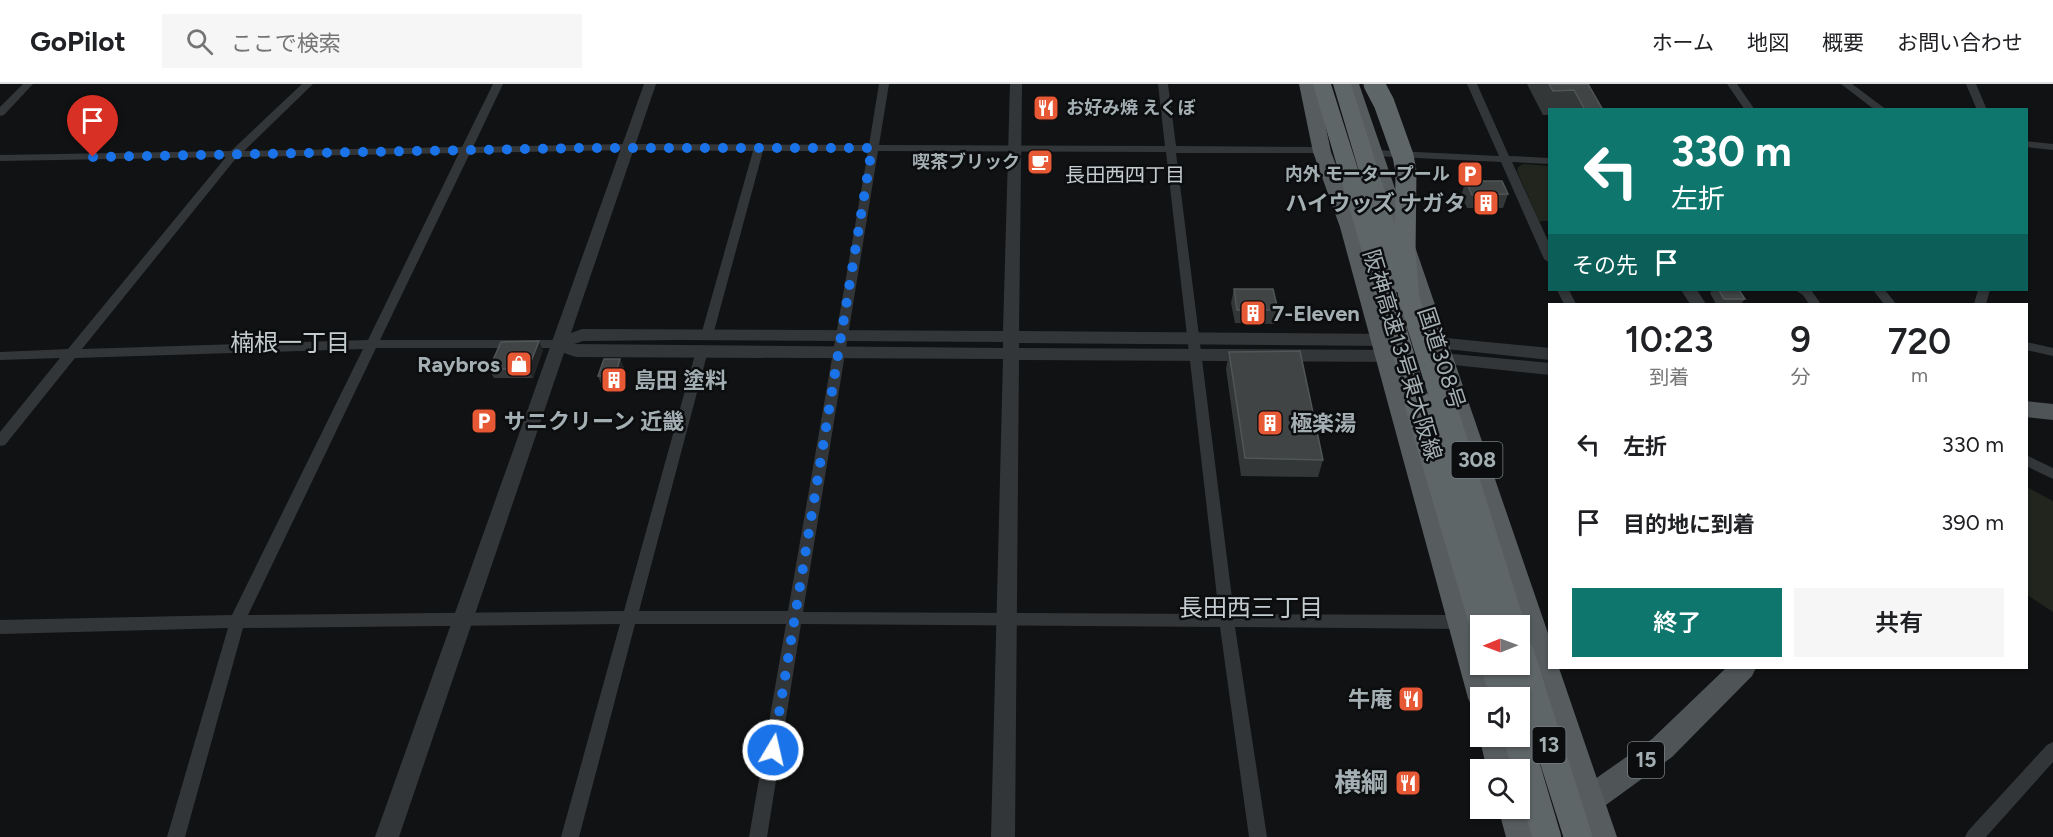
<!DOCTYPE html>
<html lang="ja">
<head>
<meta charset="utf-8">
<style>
  :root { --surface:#fff; --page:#f6f6f6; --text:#202124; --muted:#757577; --line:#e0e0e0; --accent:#0f766e }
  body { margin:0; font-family:Figtree,"Noto Sans JP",sans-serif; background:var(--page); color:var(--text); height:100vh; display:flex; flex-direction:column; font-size:22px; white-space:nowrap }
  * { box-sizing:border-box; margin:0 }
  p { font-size:20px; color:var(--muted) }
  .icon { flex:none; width:33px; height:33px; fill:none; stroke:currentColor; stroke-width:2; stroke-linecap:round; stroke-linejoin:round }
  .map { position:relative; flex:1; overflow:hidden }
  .panel { position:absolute; left:1548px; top:219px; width:480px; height:366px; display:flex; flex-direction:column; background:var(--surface); border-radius:0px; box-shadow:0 2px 4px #0004 }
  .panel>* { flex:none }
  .banner { position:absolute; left:1548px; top:24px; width:480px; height:183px; border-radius:0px; box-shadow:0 2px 4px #0004; background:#0f766e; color:#fff; overflow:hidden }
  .needle { width:39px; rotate:269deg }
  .tools { position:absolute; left:1470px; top:531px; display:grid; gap:12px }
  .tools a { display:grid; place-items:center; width:60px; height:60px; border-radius:0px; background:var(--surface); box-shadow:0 2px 4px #0004; font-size:30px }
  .pin { position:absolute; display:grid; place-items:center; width:51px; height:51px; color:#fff; margin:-62px -26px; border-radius:50% 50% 50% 0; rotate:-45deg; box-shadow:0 0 6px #0007 }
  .pin .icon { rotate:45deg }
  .me { position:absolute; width:66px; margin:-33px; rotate:9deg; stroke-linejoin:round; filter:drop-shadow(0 0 4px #0008) }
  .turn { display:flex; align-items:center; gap:21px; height:126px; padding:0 24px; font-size:27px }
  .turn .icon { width:78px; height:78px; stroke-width:2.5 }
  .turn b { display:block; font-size:42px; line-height:51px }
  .then { display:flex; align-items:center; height:57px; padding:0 24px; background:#0003; gap:12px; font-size:22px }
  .eta { display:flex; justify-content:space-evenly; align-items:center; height:102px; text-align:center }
  .eta b { font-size:36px; font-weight:600; line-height:42px }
  .button { display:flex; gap:12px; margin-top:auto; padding:12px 24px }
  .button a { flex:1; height:69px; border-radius:0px; background:var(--accent); color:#fff; font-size:24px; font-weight:600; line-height:69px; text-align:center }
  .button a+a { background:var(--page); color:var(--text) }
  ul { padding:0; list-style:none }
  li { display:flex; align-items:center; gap:18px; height:78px; padding:0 24px }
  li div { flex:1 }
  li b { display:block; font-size:22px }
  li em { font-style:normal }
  header { display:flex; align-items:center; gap:36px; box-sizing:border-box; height:84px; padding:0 30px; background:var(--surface); border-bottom:2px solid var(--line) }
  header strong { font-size:28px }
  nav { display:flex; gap:33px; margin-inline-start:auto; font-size:21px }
  .search { width:420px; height:54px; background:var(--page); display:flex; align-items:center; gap:15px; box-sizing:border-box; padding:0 21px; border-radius:0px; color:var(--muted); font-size:22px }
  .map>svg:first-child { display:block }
  .green { fill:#21251e }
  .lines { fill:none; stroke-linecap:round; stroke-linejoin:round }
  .minor { fill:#333638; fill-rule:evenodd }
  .tertiary { fill:#333638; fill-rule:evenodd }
  .primary { fill:#4f5456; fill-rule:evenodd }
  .trunk { fill:#575d5f; fill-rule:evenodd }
  .motorway { fill:#5f6668; fill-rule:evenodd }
  .motorway-bridge-far1 { stroke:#5f6668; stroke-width:21 }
  .motorway-bridge { stroke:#5f6668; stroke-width:28 }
  .wall { fill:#343738 }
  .shaded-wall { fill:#212324 }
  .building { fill:#404445; stroke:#505557; stroke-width:1.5 }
  .route { stroke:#1a73e8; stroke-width:10; stroke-dasharray:0 18 }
  .labels { text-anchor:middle; stroke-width:5; stroke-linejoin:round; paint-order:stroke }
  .far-poi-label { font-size:18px; font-weight:bold; fill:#a4afb3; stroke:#0c0d0e; text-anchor:end }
  .far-neighbourhood-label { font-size:20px; fill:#c4cccf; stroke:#0c0d0e }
  .shield { fill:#0c0d0e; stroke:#767e82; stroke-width:1.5 }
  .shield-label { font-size:21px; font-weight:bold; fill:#a4afb3 }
  .poi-label { font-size:22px; font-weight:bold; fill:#a4afb3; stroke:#0c0d0e; text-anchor:start }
  .street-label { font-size:22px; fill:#a4afb3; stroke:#0c0d0e }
  .neighbourhood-label { font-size:24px; fill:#c4cccf; stroke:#0c0d0e }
  .near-poi-label { font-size:27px; font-weight:bold; fill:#a4afb3; stroke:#0c0d0e; text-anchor:end }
</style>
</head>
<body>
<header>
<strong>GoPilot</strong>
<div class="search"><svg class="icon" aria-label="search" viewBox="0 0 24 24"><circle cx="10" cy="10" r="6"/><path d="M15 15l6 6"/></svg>ここで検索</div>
<nav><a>ホーム</a><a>地図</a><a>概要</a><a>お問い合わせ</a></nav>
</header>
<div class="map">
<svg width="2053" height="753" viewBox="0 0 2053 753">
  <rect width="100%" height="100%" fill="#111213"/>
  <!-- green -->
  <path class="green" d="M1523,80L1549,82V137H1539L1517,87L1518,83Z
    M2027,403L2053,417V528L2027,511Z"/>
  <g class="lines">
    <!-- minor -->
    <path class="minor" d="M23,0H33L4,31L0,32V23Z
      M302,0H313L244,67L462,63L493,0H503L473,63L627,60L869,61L879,0H889L879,61L1165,62L1158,0H1168L1176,62L1312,63L1326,66L1327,68L1322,71L1312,69H1176L1234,530L1460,531L1465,533L1468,538L1465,543L1460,545L1235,543L1267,753H1249L1220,543L801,540L767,753H749L786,540H635L579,753H561L620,540L243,544L185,753H167L228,544L0,550V536L232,531L363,265L75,274L5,361L0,362V348L60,274L0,276V268L68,265L226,73L0,77V71L231,67ZM627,66L753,67L701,251L707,255L713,251L763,67H868L788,527H639L708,267L702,263L696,267L624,527L248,531L376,264H558L564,260L558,256H380L470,69ZM878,67L1166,68L1219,530L803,528ZM459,69L368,256L82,265L237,73Z
      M1467,0H1477L1509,72L1550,74V80L1512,78L1550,161V179L1544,175L1501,78L1375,72L1370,69L1375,66L1499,72Z
      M1727,0H1737L1755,26H1745Z
      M1841,0H1852L1887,26H1875Z
      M1966,0H1976L1987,26H1977Z
      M2026,57L2053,60V66L2026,63Z
      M1557,206H1569L1576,220H1564Z
      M1795,206H1811L1821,220H1809L1803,211Z
      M1873,206H1885L1896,220H1884Z
      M1978,206H1990L1986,220H1974Z
      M2026,258L2053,264V272L2026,266Z
      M2026,371L2053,384V395L2026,382Z
      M2053,658V678L1986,753H1965L1968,747L2047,661Z"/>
    <!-- tertiary -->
    <path class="tertiary" d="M644,0H656L571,249L582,245L1003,247L1010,0H1022L1019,247L1394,250L1400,252L1402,256L1400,260L1394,262L1019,259V264L1397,266L1403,268L1405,272L1403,276L1397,278L1019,276L1015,753H991L1003,275L576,273L564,269L399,753H375ZM677,256L1003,258V264L574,260L583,257Z
      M1681,206H1697L1706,220H1690Z
      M1425,252L1550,264V276L1419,262L1417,258L1419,254Z
      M1431,268L1550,279V291L1425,278L1423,274L1425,270Z"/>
    <!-- primary -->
    <path class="primary" d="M2026,317L2053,320V336L2026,333Z
      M1726,584H1756L1752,592L1672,673L1588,734L1578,738L1568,734L1564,724L1568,714L1652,655Z"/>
    <!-- trunk -->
    <path class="trunk" d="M1299,0H1317L1331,68L1360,143L1480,560V580H1486L1496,614H1480V626L1472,623L1468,614L1340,143L1313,68Z
      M1341,0H1359L1550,555V584H1559L1617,753H1587Z
      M1480,648V652H1508L1517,686H1487L1479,652Z
      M1520,712L1524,714L1536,753H1506L1498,724H1520Z"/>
    <!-- motorway -->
    <path class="motorway" d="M1313,0H1331L1364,104L1333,0H1351L1415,203L1412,208L1404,210L1396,208L1399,218L1396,223L1388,226L1380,223L1377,218Z
      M1480,580H1510L1520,614V615L1490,614Z"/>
    <!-- motorway-bridge-far1 -->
    <path class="motorway-bridge-far1" d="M1374,0L1384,19L1403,72L1406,87L1405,169L1409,215L1443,323
      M1388,218L1419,323"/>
    <!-- motorway-bridge -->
    <path class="motorway-bridge" d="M1419,321L1484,542
      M1442,321L1511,542
      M1520,569L1578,753
      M1517,652L1547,753"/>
  </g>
  <!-- wall -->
  <path class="wall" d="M1527,0H1588L1603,26H1550V31H1543Z
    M1466,97L1508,110L1503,124H1467L1461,111Z
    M1234,205L1278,226L1274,240L1235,239L1231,219Z
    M1712,206H1739L1745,215L1741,220H1716L1710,209Z
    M543,266L533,294H494L489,285Z
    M1229,268L1323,376L1318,393L1241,392L1226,285Z
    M620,275L624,284L619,302H602L598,292Z"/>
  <!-- shaded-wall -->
  <path class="shaded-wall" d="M539,257L543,266L533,294L528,285Z
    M620,275L624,284L619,302L615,292Z"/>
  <!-- building -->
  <path class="building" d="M1549,0H1588L1603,26H1585L1574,6L1553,7Z
    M1466,97H1502L1508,110L1472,111Z
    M1234,205H1273L1278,226H1237Z
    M1719,206H1739L1745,215H1724Z
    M539,257L528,285H489L501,258Z
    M1300,267L1323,376L1245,374L1229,268Z
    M604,275H620L615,292H598Z"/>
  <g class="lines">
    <!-- route -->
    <path class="route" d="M93,73L582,64H872L773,666"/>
  </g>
  <!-- icons -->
  <defs>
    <g id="restaurant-square" transform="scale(1.35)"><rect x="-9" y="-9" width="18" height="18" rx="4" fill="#e75835" stroke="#0c0d0e"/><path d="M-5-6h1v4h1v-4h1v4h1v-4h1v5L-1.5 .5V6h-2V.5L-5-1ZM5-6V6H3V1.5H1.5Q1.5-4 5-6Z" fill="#fff"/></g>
    <g id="cafe-square" transform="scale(1.35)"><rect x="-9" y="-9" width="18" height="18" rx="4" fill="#e75835" stroke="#0c0d0e"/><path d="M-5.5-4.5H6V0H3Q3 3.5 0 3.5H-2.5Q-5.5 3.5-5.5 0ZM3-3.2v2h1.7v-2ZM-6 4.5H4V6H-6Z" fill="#fff"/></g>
    <g id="parking-square" transform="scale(1.35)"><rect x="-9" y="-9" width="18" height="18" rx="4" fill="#e75835" stroke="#0c0d0e"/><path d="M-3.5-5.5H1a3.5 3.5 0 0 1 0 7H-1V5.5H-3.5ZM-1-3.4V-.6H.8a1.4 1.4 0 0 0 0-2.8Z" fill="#fff"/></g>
    <g id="building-square" transform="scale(1.35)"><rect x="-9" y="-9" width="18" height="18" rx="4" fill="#e75835" stroke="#0c0d0e"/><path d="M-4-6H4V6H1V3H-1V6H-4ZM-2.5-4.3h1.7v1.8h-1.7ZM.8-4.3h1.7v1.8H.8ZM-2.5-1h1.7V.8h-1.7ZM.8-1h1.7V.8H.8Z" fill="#fff"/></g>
    <g id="shop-square" transform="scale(1.35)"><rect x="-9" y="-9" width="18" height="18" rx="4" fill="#e75835" stroke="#0c0d0e"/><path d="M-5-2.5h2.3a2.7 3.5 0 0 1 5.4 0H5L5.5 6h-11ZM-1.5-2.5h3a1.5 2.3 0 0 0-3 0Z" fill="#fff"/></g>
  </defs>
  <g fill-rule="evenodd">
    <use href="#restaurant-square" x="1046" y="24"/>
    <use href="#cafe-square" x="1040" y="78"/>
    <use href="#parking-square" x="1470" y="90"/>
    <use href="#building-square" x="1486" y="119"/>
    <use href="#building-square" x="1253" y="229"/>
    <use href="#shop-square" x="519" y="280"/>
    <use href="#building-square" x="614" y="296"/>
    <use href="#parking-square" x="484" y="337"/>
    <use href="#building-square" x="1270" y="339"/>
    <use href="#restaurant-square" x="1411" y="615"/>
    <use href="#restaurant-square" x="1408" y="699"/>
  </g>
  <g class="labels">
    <!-- far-poi labels -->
    <g class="far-poi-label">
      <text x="1066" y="30" text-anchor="start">お好み焼 えくぼ</text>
      <text x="1020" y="84">喫茶ブリック</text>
      <text x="1450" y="96">内外 モータープール</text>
    </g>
    <!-- far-neighbourhood labels -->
    <g class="far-neighbourhood-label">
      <text x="1125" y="98">長田西四丁目</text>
    </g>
    <!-- shield labels -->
    <g class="shield">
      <rect x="1451.5" y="358" width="51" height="36" rx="4.5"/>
      <rect x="1532.5" y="643" width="33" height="36" rx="4.5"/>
      <rect x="1628" y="658" width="36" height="36" rx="4.5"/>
    </g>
    <g class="shield-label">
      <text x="1477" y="383">308</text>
      <text x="1549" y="668">13</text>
      <text x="1646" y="683">15</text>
    </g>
    <!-- poi labels -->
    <g class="poi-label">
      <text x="1466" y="127" text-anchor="end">ハイウッズ ナガタ</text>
      <text x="1272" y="237">7-Eleven</text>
      <text x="500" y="288" text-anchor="end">Raybros</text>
      <text x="634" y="304">島田 塗料</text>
      <text x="504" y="345">サニクリーン 近畿</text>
      <text x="1290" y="347">極楽湯</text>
      <text x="1392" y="623" text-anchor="end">牛庵</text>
    </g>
    <!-- street labels -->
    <g class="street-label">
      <text transform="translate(1403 271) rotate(73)" y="8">阪神高速13号東大阪線</text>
      <text transform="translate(1442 274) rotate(72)" y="8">国道308号</text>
    </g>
    <!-- neighbourhood labels -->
    <g class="neighbourhood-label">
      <text x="290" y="267">楠根一丁目</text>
      <text x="1251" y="532">長田西三丁目</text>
    </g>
    <!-- near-poi labels -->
    <g class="near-poi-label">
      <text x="1388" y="708">横綱</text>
    </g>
  </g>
</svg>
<div class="tools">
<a><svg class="needle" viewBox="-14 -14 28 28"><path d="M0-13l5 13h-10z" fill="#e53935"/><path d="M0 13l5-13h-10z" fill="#757577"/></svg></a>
<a><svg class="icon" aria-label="sound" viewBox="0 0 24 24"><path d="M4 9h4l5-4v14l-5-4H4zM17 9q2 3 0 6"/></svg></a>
<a><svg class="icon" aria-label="search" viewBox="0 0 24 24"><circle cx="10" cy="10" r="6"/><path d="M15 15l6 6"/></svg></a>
</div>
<div class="pin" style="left:93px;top:73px;background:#d93025"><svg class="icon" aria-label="arrive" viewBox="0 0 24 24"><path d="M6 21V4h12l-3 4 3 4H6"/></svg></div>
<svg class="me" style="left:773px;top:666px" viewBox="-20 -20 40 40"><circle r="17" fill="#1a73e8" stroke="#fff" stroke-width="3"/><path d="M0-11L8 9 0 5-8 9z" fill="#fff"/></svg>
<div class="banner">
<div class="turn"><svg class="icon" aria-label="left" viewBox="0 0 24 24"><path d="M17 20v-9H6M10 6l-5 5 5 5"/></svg><div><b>330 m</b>左折</div></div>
<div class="then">その先<svg class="icon" aria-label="arrive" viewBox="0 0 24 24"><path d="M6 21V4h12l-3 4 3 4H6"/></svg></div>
</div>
<section class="panel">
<div class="eta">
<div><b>10:23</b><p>到着</p></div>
<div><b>9</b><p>分</p></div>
<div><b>720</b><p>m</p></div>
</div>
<ul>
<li><svg class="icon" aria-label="left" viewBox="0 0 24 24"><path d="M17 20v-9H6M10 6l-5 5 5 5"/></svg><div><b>左折</b></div><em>330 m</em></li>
<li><svg class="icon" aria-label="arrive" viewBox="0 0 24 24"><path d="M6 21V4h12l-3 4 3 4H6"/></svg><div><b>目的地に到着</b></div><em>390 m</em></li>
</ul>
<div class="button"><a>終了</a><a>共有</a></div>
</section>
</div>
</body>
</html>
